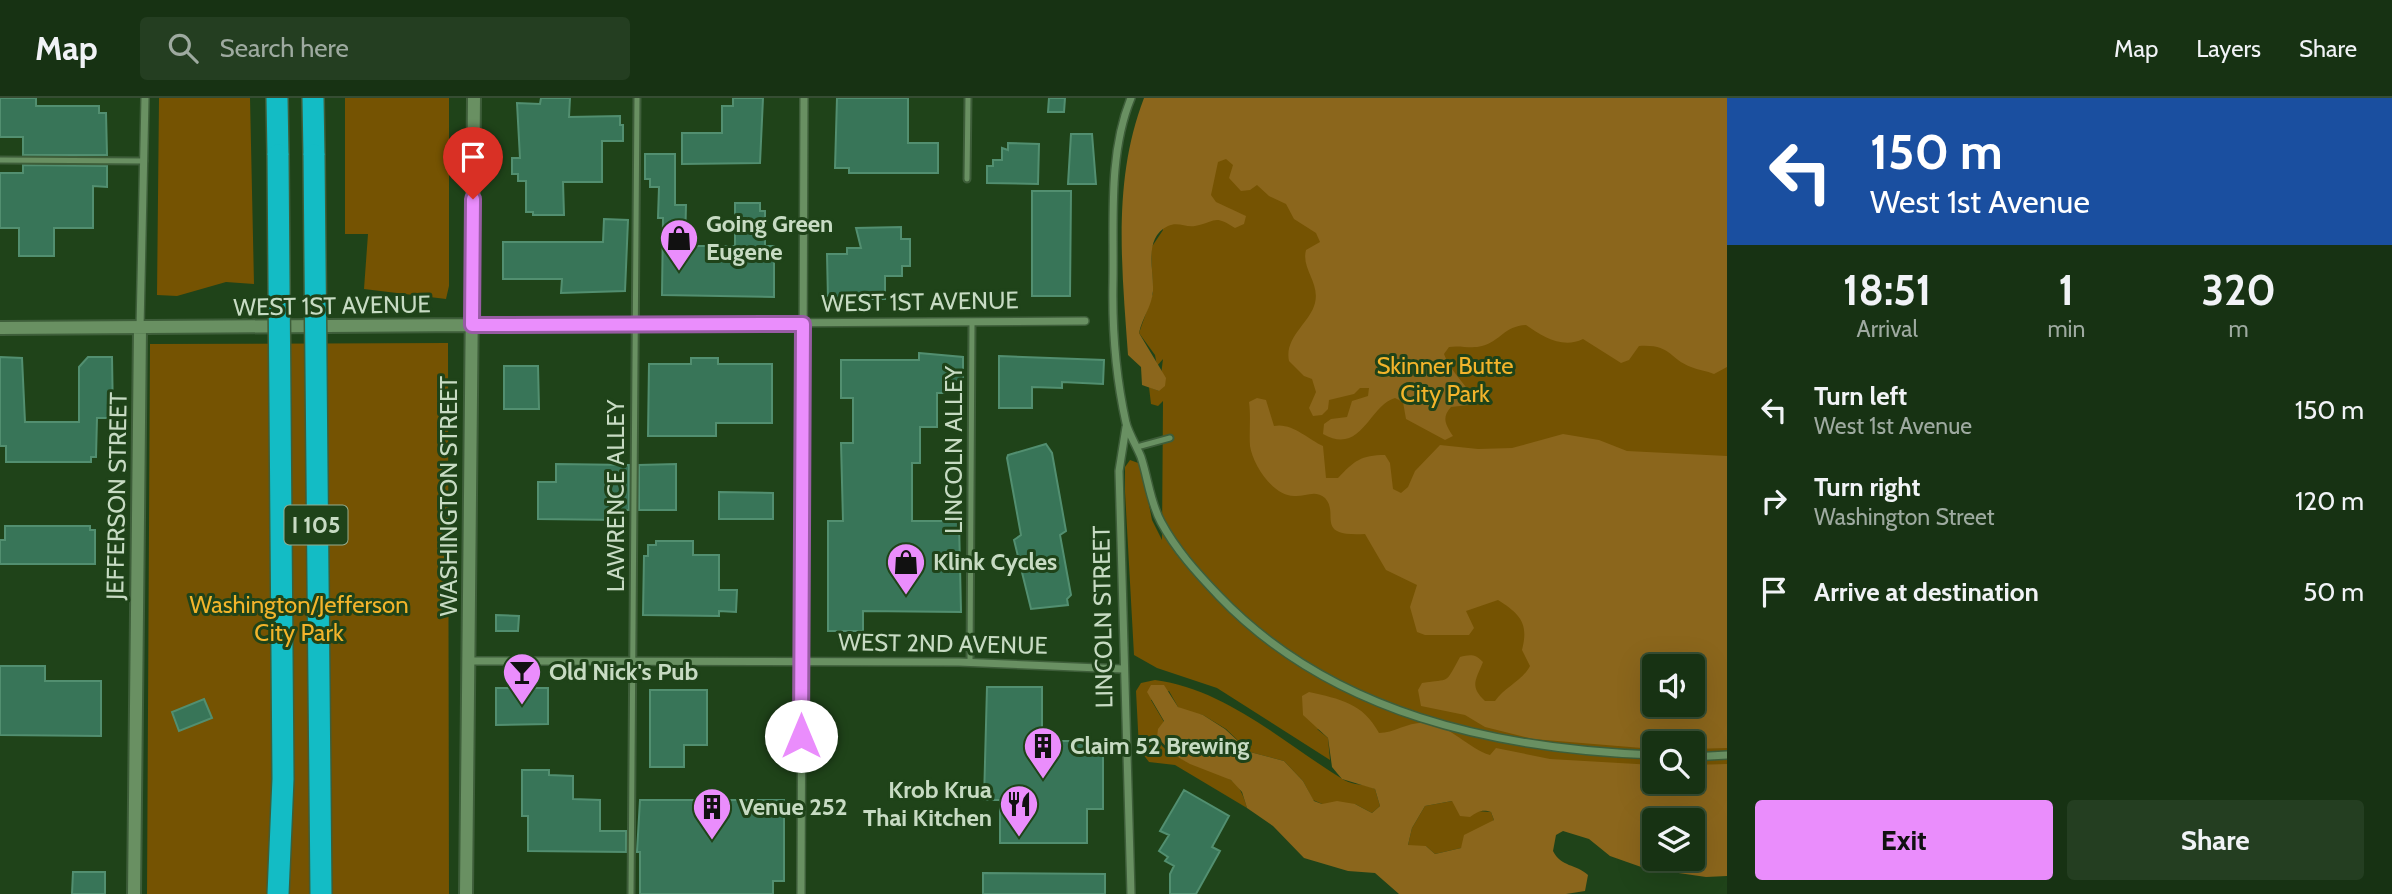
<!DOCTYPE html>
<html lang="en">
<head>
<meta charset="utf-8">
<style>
  :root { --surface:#173213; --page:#243e21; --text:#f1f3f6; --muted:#9eaaa0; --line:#364d33; --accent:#ea8dfc }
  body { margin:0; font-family:Cabin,sans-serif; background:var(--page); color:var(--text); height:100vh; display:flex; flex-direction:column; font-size:26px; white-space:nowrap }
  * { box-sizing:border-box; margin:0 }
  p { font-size:23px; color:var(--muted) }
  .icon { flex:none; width:38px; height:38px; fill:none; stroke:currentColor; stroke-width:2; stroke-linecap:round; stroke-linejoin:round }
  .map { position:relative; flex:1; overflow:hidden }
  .sheet { display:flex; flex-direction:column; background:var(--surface); width:665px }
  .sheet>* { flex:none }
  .banner { background:#1a4fa0; color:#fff; overflow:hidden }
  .controls { position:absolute; left:1642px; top:556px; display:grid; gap:14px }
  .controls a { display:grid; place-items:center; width:63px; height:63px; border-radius:7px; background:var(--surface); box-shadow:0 7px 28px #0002,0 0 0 2px var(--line); font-size:35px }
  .pin { position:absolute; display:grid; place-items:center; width:60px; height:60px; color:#fff; margin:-72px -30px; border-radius:50% 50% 50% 0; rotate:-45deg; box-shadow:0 0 7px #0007 }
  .pin .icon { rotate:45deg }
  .me { position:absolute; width:77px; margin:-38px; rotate:0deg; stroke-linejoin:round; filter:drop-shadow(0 0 5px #0008) }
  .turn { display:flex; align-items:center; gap:24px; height:147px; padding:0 28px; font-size:32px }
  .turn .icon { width:91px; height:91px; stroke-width:2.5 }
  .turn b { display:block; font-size:49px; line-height:60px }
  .eta { display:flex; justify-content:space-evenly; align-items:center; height:119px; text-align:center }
  .eta b { font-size:42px; font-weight:700; line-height:49px }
  .button { display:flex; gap:14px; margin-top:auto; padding:14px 28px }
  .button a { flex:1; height:80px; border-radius:7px; background:var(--accent); color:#111; font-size:28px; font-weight:700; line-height:80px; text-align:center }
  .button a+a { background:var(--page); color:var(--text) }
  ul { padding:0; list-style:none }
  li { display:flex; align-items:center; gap:21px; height:91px; padding:0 28px }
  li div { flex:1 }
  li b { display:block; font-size:26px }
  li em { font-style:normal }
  header { display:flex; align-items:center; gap:42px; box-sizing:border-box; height:98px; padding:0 35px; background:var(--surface); border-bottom:2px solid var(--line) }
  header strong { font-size:33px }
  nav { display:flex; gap:38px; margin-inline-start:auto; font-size:24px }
  .search { width:490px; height:63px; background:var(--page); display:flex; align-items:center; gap:18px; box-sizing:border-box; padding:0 24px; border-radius:7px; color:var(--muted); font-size:26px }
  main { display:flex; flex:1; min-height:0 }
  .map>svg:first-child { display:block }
  .green { fill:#755302; fill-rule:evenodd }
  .forest { fill:#8b661c; fill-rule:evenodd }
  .building { fill:#387558; stroke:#528f70; stroke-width:2 }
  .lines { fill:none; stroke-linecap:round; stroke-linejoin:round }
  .service-casing { stroke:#3e5e3a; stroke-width:9 }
  .minor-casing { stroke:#3e5e3a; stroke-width:10 }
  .tertiary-casing { stroke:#3e5e3a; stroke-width:16 }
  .motorway-casing { stroke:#3e5e3a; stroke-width:24 }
  .service { stroke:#699062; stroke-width:5 }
  .minor { stroke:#699062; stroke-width:7 }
  .tertiary { stroke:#699062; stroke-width:12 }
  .motorway { stroke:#13bcc5; stroke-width:21 }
  .motorway-bridge-casing { stroke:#3e5e3a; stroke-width:24; stroke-linecap:butt }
  .motorway-bridge { stroke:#13bcc5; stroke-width:21 }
  .route-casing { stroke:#985ca4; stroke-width:18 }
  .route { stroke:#ea8dfc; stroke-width:12 }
  .labels { text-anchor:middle; stroke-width:6; stroke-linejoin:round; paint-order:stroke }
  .shield { fill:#1f4319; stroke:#95ad90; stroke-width:2 }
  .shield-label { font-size:23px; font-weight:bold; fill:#c7dbc3 }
  .poi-label { font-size:24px; font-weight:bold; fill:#c7dbc3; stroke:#1f4319; text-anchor:start }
  .street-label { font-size:24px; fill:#c7dbc3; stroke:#1f4319 }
  .park-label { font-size:24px; fill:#f3b42b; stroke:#1f4319 }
</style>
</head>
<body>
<header>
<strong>Map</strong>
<div class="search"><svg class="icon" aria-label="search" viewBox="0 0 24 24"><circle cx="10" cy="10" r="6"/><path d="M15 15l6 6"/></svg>Search here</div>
<nav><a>Map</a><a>Layers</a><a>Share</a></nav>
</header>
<main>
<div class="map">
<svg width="1727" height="796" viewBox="0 0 1727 796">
  <rect width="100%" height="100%" fill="#1f4319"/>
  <!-- green -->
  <path class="green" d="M159,0H250L254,186L226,184L177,198L157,197Z
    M345,0H449V188L446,201L364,191L368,136H345Z
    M1163,0H1727V766L1692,723H1654L1317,631L1328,640L1330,662L1217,590L1157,570L1134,557L1125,394V369L1130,362L1141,366L1152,422L1162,442L1163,303L1158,308L1151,306L1149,289L1159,293L1163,261L1157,268L1155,257L1139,235L1153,195L1151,150L1163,132ZM1654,569H1692V607H1654ZM1654,646H1692V684H1654Z
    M448,245L449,796H147L150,246Z
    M1155,582C1226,591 1285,646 1344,682C1354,688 1365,685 1375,691L1380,708L1372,715L1355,706H1322L1313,702L1303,683L1284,663L1250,654L1226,631L1203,617L1185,614L1178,609L1169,593L1151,602L1164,624C1135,657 1215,669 1231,682C1241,689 1244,700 1247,710L1175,667L1149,664L1139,651L1136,593L1141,585Z
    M1452,703L1477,713L1491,714L1494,722L1461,750L1435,756L1426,748L1411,749L1408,747L1412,730L1425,708Z"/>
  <!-- forest -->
  <path class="forest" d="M1144,0H1727V269L1714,276C1707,273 1698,272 1691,269C1669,261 1672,246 1639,248L1629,262L1621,265L1583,241C1563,251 1543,239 1526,227C1504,228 1501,243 1482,248C1471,251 1460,247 1449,249L1444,256C1449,271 1466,287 1475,302L1469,307L1451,309C1441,320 1446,327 1453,338L1445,342L1406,321L1403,304L1395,300C1369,307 1362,358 1323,336L1324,326L1331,321L1347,319L1352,303L1368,298L1369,290H1360L1354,296L1329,302L1328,311L1322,317L1313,318L1309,310L1316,294L1312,281L1304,278L1289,263C1284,239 1310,225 1315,205C1320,184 1301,171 1306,152L1320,144L1316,135L1294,121L1286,106L1269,98L1257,87L1250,92L1241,93L1229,80L1233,67L1226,61L1218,64L1211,97L1216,104L1246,118L1244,126L1235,130C1213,116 1217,124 1195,128C1186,130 1178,123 1168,128C1143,140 1154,171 1153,193C1152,208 1142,220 1139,235L1166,280L1165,288L1159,293L1142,287L1141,269L1128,257C1122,170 1112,83 1144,0Z
    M1257,300L1266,302L1274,328C1291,324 1308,341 1323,348L1326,380H1338C1354,363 1361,357 1385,357L1390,365L1393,391L1401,395L1408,389L1415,373L1440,347L1478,351L1512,350L1563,336L1599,342L1627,353L1727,358V650L1692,651V646H1654V651L1533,641L1485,629L1465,617L1421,608L1418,592L1422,585C1451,580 1444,588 1460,559C1470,556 1476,556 1483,564C1476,582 1469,588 1485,603H1495C1505,589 1523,582 1530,568L1522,552C1529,525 1520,516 1498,502L1466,513L1474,530L1469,537H1425L1417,534L1410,509L1417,487L1386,472L1365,436C1313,439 1340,416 1325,400C1315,391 1305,399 1294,398C1273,398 1253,367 1250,348C1249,335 1251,318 1249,304ZM1654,569H1692V607H1654Z
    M1151,587H1164L1178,609L1203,617L1225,631L1250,654L1284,663L1303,683L1314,703L1322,706L1337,703L1355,706L1372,715L1380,708L1375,691L1342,681L1332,669L1328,640L1303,617L1302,598L1309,594C1340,601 1363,605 1379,635C1395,635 1409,623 1427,625C1450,627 1469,651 1490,657L1496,650L1550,661L1654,667V684H1692V667L1727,666V778L1706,779L1644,770L1610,758L1589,741L1563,733L1556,737L1553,753C1561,769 1576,766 1588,777L1585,793L1566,796H1399L1375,775L1348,773L1304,760L1273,728L1247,710L1242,694L1231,682L1190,666L1174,657L1157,639L1158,631L1164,623L1147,594ZM1452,703L1460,718L1470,719C1477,714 1482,711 1491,714L1494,722L1464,737L1461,750L1435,756L1426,748L1408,747L1412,730L1425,708ZM1654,723H1692V761H1654Z"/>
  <!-- building -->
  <path class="building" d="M0,0H36V8H99V15H106L107,57H23V39H0Z
    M541,0H570L569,19L620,18V27H623V43H602V84H563L564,117H533V114H526V83H518V76H512V60H520L517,5L540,6Z
    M733,0H763L760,65L682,66V35H722V8H733Z
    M837,0H908V45H938V75H849V70H835Z
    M1049,0H1065L1064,14H1048Z
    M1071,36H1092L1096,86H1068Z
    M1008,45L1039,46L1038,86L987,85V68H993V62H1002V50L1008,52Z
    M645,56H675V107H686L685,148H735V105H760V113H765V148H774V199L662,197L663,120H658L659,89H650V81H645Z
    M23,67L107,68V89L93,88V130H54V158H19V130H0V75H23Z
    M1032,93H1071L1070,198H1032Z
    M604,121L628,122L625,193L561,195L562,181H503V144H603Z
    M901,129V141H910V168H902V178H885V201H828L827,156H847V150H861L856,130Z
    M919,255L963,259V295H937V329H920V365H912V423H959L961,514L863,513V533H828V423H843L841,345H853V300H841V262H919Z
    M999,258L1104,262L1103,286L1062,284V290L1032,289V310H999Z
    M0,259L22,260L25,324H79V269L88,259H112L113,320H97L96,359H91V364H6V348H0Z
    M691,260H718V266H772V325H716V338H648L649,266H691Z
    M504,268H538L539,311H504Z
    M1046,346L1052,355L1066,433L1060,437L1071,497L1067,501L1068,507L1031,511L1014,442L1021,437L1007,360L1008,357Z
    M556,366L629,367V412H621V422L538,421V384H556Z
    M676,366V412H639V367Z
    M719,394L773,395V421H719Z
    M5,428H90V432H95V466H0V442H5Z
    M656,443H693V457H719V492H737L736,514L719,513V518L643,517L644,458H648V447H656Z
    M496,517L519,518L518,533H496Z
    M0,568H45V583H101V638L0,637Z
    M987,589H1042V643H1103V711H1087V745H1000V702H984Z
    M496,590H548V626L496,627Z
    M650,592H707V647H684V669H650Z
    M204,601L212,620L179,633L172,614Z
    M522,672H549V677L573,678V701L600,702V733H626V754L528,753V718H522Z
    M1184,692L1229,718L1212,749L1220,753L1196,796H1170V776L1174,768L1165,763L1168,759L1159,753L1169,737L1160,733Z
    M640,702H784V783H773V796H640V754H637Z
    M73,774H105V796H72Z
    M983,775L1105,776V796H983Z"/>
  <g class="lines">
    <!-- service casing -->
    <g class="service-casing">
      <path id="service" d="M0,62L144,63
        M967,81L968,0
        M1137,349L1170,340
        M970,564L972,225
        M631,796L637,0"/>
    </g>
    <!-- minor casing -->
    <g class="minor-casing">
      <path id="minor" d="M1131,0C1108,56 1114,123 1113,183C1112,229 1116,280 1126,325C1129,336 1136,347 1141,359C1148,380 1150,404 1161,424C1176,452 1197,475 1219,498C1332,616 1496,651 1654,657
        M472,227L1085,223
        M140,230L145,0
        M1126,329L1119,373L1131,796
        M469,563L959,564L1123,571
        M1692,659L1727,657
        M801,796L804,0"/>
    </g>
    <!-- tertiary casing -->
    <g class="tertiary-casing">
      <path id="tertiary" d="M0,230L472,227
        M134,796L140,231
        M466,796L474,0"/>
    </g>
    <!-- motorway casing -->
    <g class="motorway-casing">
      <path id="motorway" d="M277,0L278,57
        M313,0L314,57"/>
    </g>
    <!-- service -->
    <use href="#service" class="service"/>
    <!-- minor -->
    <use href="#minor" class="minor"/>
    <!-- tertiary -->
    <use href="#tertiary" class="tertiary"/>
    <!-- motorway -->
    <use href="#motorway" class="motorway"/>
    <!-- motorway-bridge casing -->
    <g class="motorway-bridge-casing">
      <path id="motorway-bridge" d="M278,57L283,681L278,796
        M314,57L321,796"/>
    </g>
    <!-- motorway-bridge -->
    <use href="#motorway-bridge" class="motorway-bridge"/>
  </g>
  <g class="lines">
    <!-- route casing -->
    <g class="route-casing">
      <path id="route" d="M473,101L472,227L803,226L801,638"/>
    </g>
    <!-- route -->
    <use href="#route" class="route"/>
  </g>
  <!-- icons -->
  <defs>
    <g id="shop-pin" transform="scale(2.0125)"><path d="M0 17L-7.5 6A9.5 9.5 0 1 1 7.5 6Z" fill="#ea8dfc" stroke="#1f4319"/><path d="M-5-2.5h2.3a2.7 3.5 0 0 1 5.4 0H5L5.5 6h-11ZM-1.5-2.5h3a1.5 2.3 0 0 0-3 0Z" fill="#111"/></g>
    <g id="bar-pin" transform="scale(2.0125)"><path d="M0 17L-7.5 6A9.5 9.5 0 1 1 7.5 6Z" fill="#ea8dfc" stroke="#1f4319"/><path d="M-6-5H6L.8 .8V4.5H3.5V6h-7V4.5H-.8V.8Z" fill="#111"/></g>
    <g id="building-pin" transform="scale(2.0125)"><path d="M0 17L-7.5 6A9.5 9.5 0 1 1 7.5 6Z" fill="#ea8dfc" stroke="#1f4319"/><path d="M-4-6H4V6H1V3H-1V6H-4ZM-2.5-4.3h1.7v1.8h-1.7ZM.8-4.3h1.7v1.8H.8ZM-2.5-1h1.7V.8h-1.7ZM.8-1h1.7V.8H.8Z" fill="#111"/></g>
    <g id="restaurant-pin" transform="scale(2.0125)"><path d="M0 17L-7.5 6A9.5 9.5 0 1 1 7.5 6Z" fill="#ea8dfc" stroke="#1f4319"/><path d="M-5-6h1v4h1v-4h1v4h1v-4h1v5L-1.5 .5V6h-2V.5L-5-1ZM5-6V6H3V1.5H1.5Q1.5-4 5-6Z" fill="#111"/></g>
  </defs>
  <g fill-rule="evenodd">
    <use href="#shop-pin" x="679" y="140"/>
    <use href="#shop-pin" x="906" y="464"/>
    <use href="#bar-pin" x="522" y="574"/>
    <use href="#building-pin" x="1043" y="648"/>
    <use href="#restaurant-pin" x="1019" y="706"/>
    <use href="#building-pin" x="712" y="709"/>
  </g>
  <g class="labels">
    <!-- shield labels -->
    <rect class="shield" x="284.5" y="407.5" width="63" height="39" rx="5"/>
    <g class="shield-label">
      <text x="316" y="435">I 105</text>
    </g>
    <!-- poi labels -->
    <g class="poi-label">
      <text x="706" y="134">Going Green<tspan x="706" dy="28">Eugene</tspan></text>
      <text x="933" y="472">Klink Cycles</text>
      <text x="549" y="582">Old Nick's Pub</text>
      <text x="1070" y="656">Claim 52 Brewing</text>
      <text x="992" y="700" text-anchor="end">Krob Krua<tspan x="992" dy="28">Thai Kitchen</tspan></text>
      <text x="739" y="717">Venue 252</text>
    </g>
    <!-- street labels -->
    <g class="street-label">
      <text transform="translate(920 204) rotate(-1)" y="8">WEST 1ST AVENUE</text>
      <text transform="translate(332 208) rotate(-1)" y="8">WEST 1ST AVENUE</text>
      <text transform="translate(954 352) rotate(-90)" y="8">LINCOLN ALLEY</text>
      <text transform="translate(117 398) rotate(-89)" y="8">JEFFERSON STREET</text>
      <text transform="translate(449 398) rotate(-90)" y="8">WASHINGTON STREET</text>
      <text transform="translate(616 398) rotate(-90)" y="8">LAWRENCE ALLEY</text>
      <text transform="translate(1103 519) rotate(-91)" y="8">LINCOLN STREET</text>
      <text transform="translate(943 546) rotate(1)" y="8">WEST 2ND AVENUE</text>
    </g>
    <!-- park labels -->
    <g class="park-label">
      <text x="1445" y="276">Skinner Butte<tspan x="1445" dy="28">City Park</tspan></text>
      <text x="299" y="515">Washington/Jefferson<tspan x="299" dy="28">City Park</tspan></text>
    </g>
  </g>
</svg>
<div class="controls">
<a><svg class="icon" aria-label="sound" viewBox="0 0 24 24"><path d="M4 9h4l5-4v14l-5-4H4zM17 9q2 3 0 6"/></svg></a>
<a><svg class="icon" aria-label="search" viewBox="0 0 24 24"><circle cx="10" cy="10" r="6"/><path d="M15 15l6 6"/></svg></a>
<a><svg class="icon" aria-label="layers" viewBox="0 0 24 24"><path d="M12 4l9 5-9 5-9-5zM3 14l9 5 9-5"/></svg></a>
</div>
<div class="pin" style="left:473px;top:101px;background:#d93025"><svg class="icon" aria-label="arrive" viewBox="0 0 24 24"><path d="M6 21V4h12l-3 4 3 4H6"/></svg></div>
<svg class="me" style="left:801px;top:638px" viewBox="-20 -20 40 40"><circle r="19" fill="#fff"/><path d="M0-13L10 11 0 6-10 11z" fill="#ea8dfc"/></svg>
</div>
<section class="sheet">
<div class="banner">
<div class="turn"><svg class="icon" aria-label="left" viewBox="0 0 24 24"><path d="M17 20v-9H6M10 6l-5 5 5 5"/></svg><div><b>150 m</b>West 1st Avenue</div></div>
</div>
<div class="eta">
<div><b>18:51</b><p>Arrival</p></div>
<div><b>1</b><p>min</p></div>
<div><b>320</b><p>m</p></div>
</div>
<ul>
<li><svg class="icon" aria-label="left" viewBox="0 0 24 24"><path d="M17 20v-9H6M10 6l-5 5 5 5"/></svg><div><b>Turn left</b><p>West 1st Avenue</p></div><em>150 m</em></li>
<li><svg class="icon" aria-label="right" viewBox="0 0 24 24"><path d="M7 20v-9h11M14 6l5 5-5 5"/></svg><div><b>Turn right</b><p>Washington Street</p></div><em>120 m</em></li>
<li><svg class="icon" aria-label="arrive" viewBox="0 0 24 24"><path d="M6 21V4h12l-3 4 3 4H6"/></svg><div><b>Arrive at destination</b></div><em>50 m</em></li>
</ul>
<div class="button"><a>Exit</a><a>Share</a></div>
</section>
</main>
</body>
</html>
